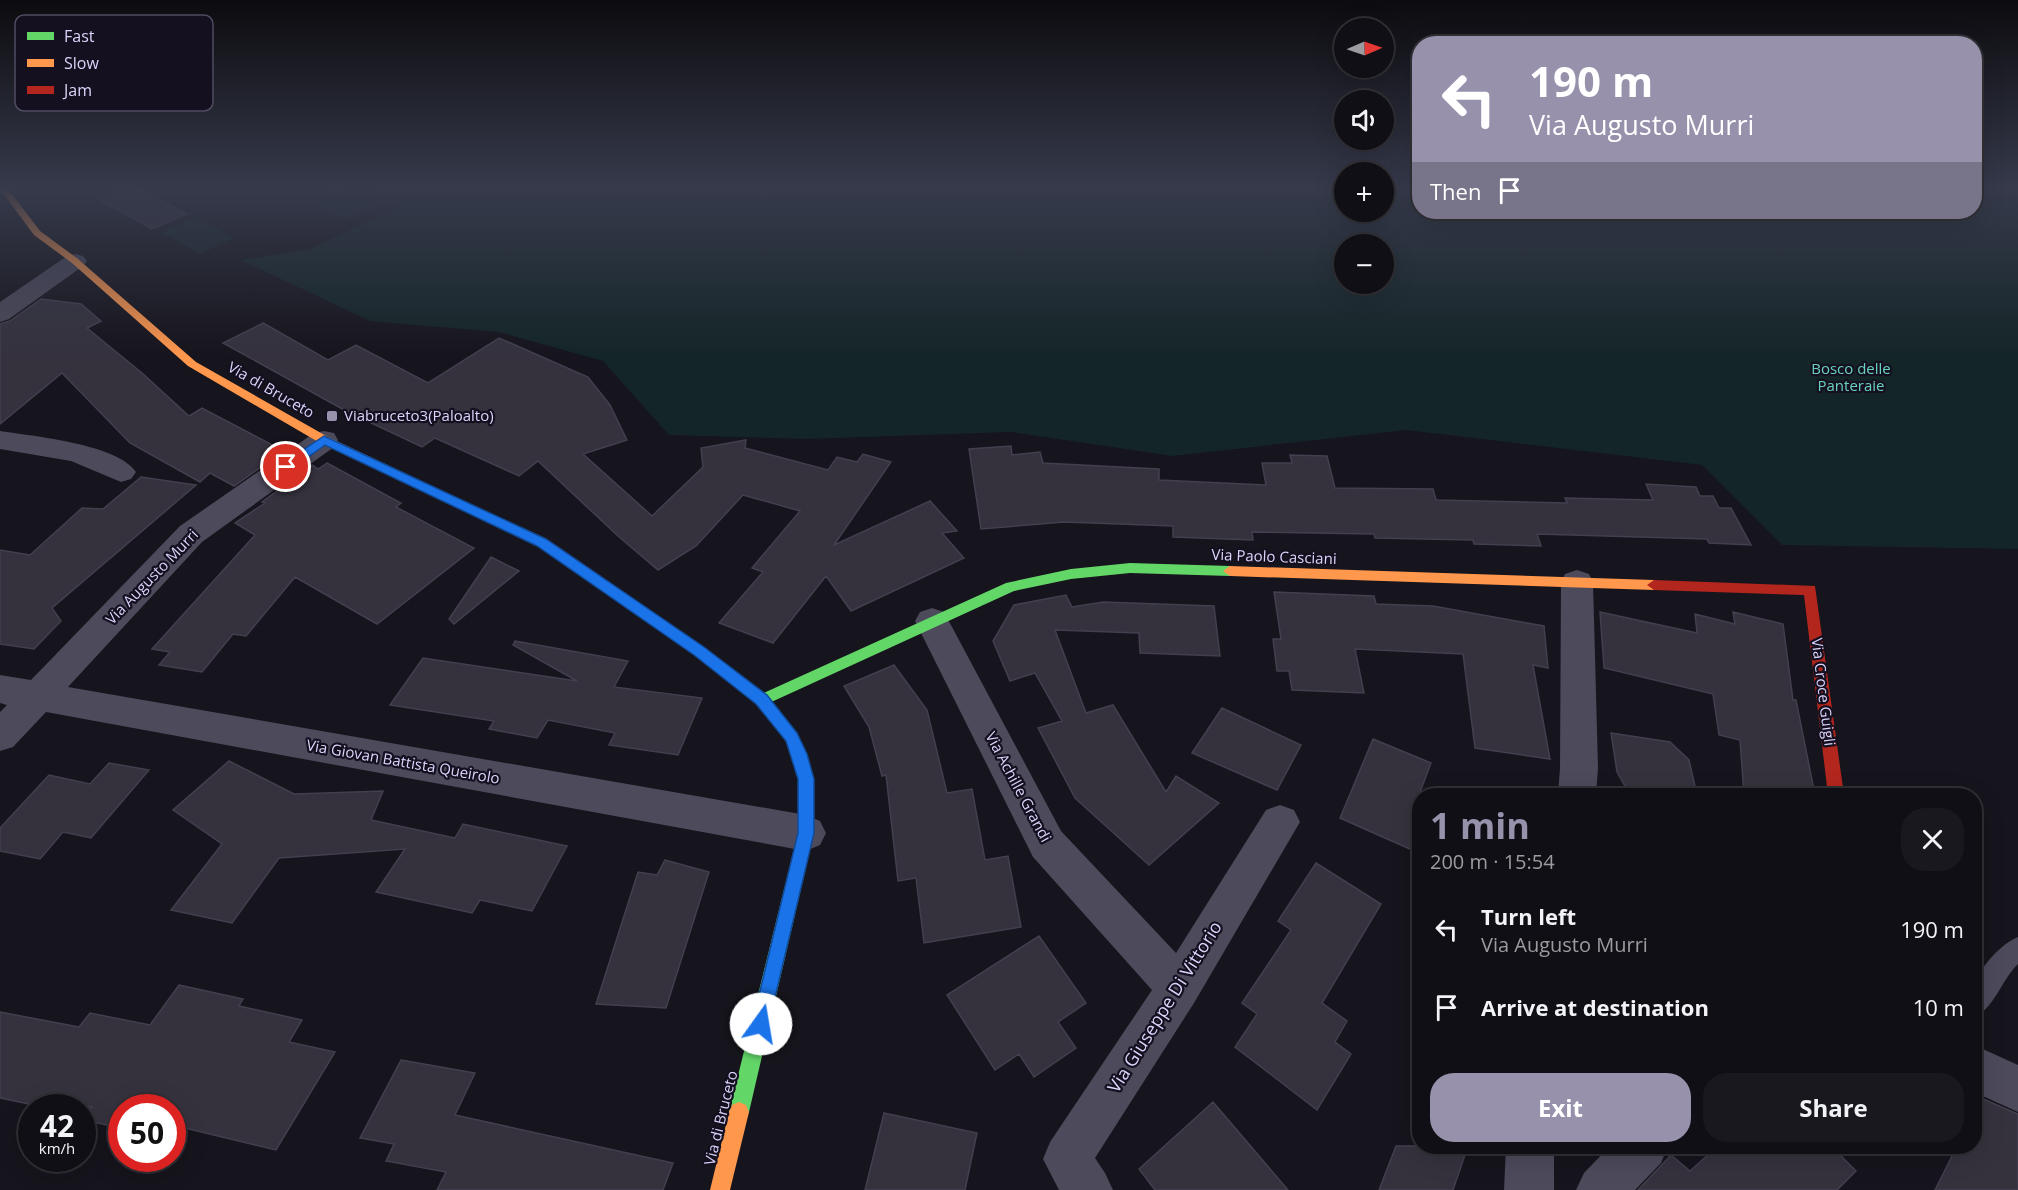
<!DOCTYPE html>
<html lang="en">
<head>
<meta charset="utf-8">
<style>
  :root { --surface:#100f15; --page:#19181e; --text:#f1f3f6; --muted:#9c9ca0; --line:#302f34; --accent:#9791ac }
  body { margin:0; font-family:"Open Sans",sans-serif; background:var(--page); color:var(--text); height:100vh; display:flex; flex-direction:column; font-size:22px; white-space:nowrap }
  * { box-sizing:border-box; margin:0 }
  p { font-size:20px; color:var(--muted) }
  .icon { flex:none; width:33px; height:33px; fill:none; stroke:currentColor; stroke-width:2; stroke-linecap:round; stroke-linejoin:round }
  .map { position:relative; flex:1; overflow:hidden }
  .drawer { position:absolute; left:1412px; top:788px; width:570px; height:366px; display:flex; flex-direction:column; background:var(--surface); border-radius:24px; box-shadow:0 6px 24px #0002,0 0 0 2px var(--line) }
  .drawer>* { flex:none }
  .guide { position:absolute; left:1412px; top:36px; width:570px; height:183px; border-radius:24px; box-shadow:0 6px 24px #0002,0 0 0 2px var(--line); background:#9791ac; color:#fff; overflow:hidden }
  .needle { width:39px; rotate:88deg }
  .buttons { position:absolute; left:1334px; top:18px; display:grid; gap:12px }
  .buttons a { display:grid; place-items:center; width:60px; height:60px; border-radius:50%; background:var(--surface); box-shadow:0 6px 24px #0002,0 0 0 2px var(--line); font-size:30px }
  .speed { position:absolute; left:18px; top:1094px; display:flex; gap:12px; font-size:30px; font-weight:700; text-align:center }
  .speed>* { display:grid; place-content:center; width:78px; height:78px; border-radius:50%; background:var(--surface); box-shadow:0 6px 24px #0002,0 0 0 2px var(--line); line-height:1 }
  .speed small { font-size:15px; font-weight:400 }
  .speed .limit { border:9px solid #d22; background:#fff; color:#111 }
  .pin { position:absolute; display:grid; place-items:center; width:51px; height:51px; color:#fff; margin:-26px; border:3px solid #fff; border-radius:50%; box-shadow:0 2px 6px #0007 }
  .me { position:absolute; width:66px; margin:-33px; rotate:13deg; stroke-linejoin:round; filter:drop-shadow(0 0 4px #0008) }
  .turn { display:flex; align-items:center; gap:21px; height:126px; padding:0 18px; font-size:27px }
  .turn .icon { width:78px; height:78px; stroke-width:2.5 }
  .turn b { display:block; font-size:42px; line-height:51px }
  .then { display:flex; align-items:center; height:57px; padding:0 18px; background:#0003; gap:12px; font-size:22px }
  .round { display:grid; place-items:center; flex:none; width:63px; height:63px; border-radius:24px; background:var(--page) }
  .overview { display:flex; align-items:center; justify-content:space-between; height:102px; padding:0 18px }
  h1 { font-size:36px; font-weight:700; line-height:45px; color:var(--accent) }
  .action { display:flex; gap:12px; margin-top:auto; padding:12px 18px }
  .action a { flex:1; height:69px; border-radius:24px; background:var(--accent); color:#fff; font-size:24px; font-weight:700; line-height:69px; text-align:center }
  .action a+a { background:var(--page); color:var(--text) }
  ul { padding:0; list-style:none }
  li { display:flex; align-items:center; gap:18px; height:78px; padding:0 18px }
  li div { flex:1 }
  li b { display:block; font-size:22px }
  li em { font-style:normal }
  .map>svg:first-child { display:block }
  .green { fill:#142527; fill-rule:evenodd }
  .building { fill:#35323e; stroke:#433f4f; stroke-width:1.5 }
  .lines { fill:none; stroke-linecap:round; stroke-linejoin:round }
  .lane { fill:#4c4a5b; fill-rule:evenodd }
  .street { fill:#4c4a5b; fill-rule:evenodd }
  .fast { fill:#63d668; fill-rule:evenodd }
  .slow { fill:#ff974d; fill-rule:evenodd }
  .jam { fill:#b3261e; fill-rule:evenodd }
  .route { fill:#1a73e8; stroke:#114b97; stroke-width:1.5 }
  .poi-dot { fill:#9791ac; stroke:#141020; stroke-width:2 }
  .labels { text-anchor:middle; stroke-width:4.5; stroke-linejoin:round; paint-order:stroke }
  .park-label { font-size:15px; fill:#69d1bf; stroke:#141020 }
  .street-label { font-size:15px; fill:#dcd4fa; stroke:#141020 }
  .poi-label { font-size:15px; fill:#dcd4fa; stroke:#141020; text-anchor:start }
  .near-street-label { font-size:18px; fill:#dcd4fa; stroke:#141020 }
  .key { fill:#141020; stroke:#504b61; stroke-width:1.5 }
  .key-label { font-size:16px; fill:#dcd4fa }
</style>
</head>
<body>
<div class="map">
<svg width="2018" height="1190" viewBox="0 0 2018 1190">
  <rect width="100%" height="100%" fill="#16141c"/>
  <!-- green -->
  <path class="green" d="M328,189H340L376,206L345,220L303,200Z
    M372,189H1344V212H1383V189H1419V212H1974V189H2018V549L1782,545L1702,465L1406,430L1172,456L1011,432L807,439L669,435L603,361L499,332L370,321L241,260L310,249L402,205ZM1344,244H1383V284H1344Z
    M195,217L235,238L200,254L161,232Z"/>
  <!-- building -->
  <path class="building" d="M127,189H139L187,214L152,229L100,200Z
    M41,299L81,304L101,321L87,328L142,373L189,416L202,408L284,451L234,486L210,473L200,482L130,443L62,373L0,424V324L10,321Z
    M263,323L328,360L356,345L428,383L499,338L588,377L610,405L627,440L583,454L652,516L703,467L701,448L746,440L745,448L828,470L837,457L857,462L863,454L891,462L834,545L930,501L957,531L942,533L964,558L851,611L826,576L773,643L719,623L763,572L752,568L800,511L743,495L696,546L658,570L618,536L538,461L519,476L435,438L422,447L346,411L223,343Z
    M1011,446L1012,455L1040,452L1043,463L1159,469V480L1266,485L1262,463H1292L1290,455L1327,456L1335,488L1433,489L1436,500L1567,503L1565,498L1653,500L1646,484L1696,487L1700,496H1713L1719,508H1731L1751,545L1709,543L1707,539L1537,534L1541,546L1474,544L1473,540L1375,538L1374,534L1252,532L1253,540L1173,537V526L1064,522L981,529L969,449Z
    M327,463L401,503L396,507L474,548L377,624L295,577L246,636L233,634L202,672L159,665L170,652L152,649L255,535L235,523L265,503L262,502L312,465L318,469Z
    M141,477L196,485L52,608L61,621L34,649L0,644V550L30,555L82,508L103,509Z
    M491,557L519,571L454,624L449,619Z
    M1274,592L1374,596L1376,604L1433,606L1544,626L1548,668L1533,665L1550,759L1475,748L1463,654L1355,649L1364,693L1292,690L1289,671H1277L1273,639H1281Z
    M1066,595L1072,607L1103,602L1214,606L1220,656L1140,653L1139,633L1055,630L1086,713L1113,705L1166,792L1176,776L1219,803L1149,865L1075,798L1038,728L1062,721L1035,673L1010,681L993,641L1014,605Z
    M1600,612L1697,633L1695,614L1735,624L1733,612L1783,624L1793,700H1796L1815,795H1744L1740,740L1719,735L1713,694L1604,668Z
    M515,641L628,661L614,687L702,698L678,755L609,745L615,733L548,720L537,738L489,729L494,721L390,705L423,658L577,681L513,645Z
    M894,665L927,710L947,793L972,789L985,860L1008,856L1021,927L924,943L916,878L898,881L886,775L882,776L869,727L844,686Z
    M1222,708L1301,745L1277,790L1192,753Z
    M1611,733L1670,742L1689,760L1697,795H1630L1617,772Z
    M1373,739L1431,763L1419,795V853L1340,818Z
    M229,761L294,794L383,791L371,820L455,838L463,824L567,846L532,911L480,900L472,913L376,892L405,849L279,858L232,923L171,910L222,844L173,810Z
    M109,763L149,770L91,838L63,832L40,859L0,851V828L49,775L90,784Z
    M665,860L709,872L666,1008L596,1004L638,872L657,875Z
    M1316,863L1381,904L1322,1003L1347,1021L1335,1042L1351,1054L1317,1110L1235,1047L1257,1014L1242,1003L1291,930L1278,921Z
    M1039,936L1086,1003L1058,1022L1076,1048L1034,1077L1019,1054L995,1070L947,995Z
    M179,985L243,999L239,1006L302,1020L289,1042L335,1052L276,1150L172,1125V1107H122V1128L83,1120L92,1107H43L0,1098V1012L79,1027L90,1013L150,1025Z
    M401,1060L475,1073L455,1115L673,1163L663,1190H437L446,1172L386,1161L394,1144L360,1138Z
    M1981,1098L2018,1114V1190H1935L1957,1146H1974V1111Z
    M1213,1102L1288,1190H1155L1139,1169Z
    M884,1113L977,1133L965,1190H865Z
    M1396,1146H1468L1453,1190H1379Z
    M1718,1146H1831L1856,1171L1837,1190H1638L1671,1155L1690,1171Z"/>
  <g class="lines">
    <!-- lane -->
    <path class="lane" d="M2018,937V964C2002,979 1994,1009 1974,1017C1974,1007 1971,992 1975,983C1982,965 2001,944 2018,937Z"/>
    <!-- street -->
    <path class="street" d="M75,254L83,256L87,261L83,266L9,319L0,322V302L67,256Z
      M0,431C32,436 118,444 136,472L131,479L121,482L71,461L0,449Z
      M324,431L334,433L338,440L334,447L202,542L68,687L806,815L820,821L826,833L820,845L806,851L46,712L13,747L0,751V712L7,705L0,703V675L31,680L180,526L314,433Z
      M1577,570L1589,574L1593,582L1598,768L1596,795H1558L1560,768L1561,582L1565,574Z
      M932,608L944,612L1061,831L1176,953L1266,810L1280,805L1294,810L1300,822L1194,1003L1095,1158L1105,1173L1113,1190H1059L1043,1159L1050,1142L1152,990L1033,857L915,621L920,612Z
      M1974,1045L2018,1065V1112L1974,1092Z
      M1506,1146H1554V1190H1504Z
      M1610,1146H1668L1661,1163L1635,1190H1576L1584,1173Z"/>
    <!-- fast -->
    <path class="fast" d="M1130,563L1230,566L1237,571L1230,576L1130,573L1071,579L1014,591L767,704L762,706L757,704L755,700L757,696L1006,583L1071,569Z
      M803,762L808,764L814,779V833L749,1112L746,1119L739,1122L732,1119L729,1112L798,833V779L795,769L798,764Z"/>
    <!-- slow -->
    <path class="slow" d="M0,189H8L40,231L78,259L196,362L328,437L419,480L421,483L419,486H411L320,443L188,366L72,263L34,235Z
      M1230,566L1654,580L1661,585L1654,590L1230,576L1223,571Z
      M739,1102L746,1105L749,1112L730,1190H710L729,1112L732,1105Z"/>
    <!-- jam -->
    <path class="jam" d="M415,479L547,539L704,647L767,696L797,733L811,769L808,774L803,776L798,774L785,740L757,704L694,655L537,545L411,486L409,483L411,480Z
      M1654,580L1815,586L1844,795H1828L1804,595L1654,590L1647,585Z"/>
  </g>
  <!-- sky -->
  <linearGradient id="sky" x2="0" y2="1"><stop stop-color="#0c0b0f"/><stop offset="0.53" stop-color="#363a4b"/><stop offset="1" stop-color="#363a4b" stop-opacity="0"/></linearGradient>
  <rect width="2018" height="356" fill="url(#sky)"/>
  <!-- route -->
  <path class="route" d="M324,436L546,539L704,647L767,695L797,733L807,754L814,779V833L767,1031L761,1034L754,1031L752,1024L798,833V779L786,741L756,704L694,655L537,546L325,445L290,470H282V464Z"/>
  <!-- markers -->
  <rect class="poi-dot" x="326" y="410" width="12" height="12" rx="3"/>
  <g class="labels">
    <!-- park labels -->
    <g class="park-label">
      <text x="1851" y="374">Bosco delle<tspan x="1851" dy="17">Panteraie</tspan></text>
    </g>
    <!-- street labels -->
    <g class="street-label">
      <text transform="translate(271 390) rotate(30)" y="5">Via di Bruceto</text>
      <text transform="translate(1274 557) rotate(2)" y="5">Via Paolo Casciani</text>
      <text transform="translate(152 577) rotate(-46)" y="5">Via Augusto Murri</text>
      <text transform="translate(1823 692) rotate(83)" y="5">Via Croce Guigli</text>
      <text transform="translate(403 762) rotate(10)" y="5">Via Giovan Battista Queirolo</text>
      <text transform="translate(1018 787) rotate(62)" y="5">Via Achille Grandi</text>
      <text transform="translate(721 1118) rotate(-76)" y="5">Via di Bruceto</text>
    </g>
    <!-- poi labels -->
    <g class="poi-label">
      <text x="344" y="421">Viabruceto3(Paloalto)</text>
    </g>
    <!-- near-street labels -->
    <g class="near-street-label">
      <text transform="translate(1165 1007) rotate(-58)" y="6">Via Giuseppe Di Vittorio</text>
    </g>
  </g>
  <!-- legend -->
  <rect x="15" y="15" width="198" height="96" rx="9" class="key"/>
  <rect x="27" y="32" width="27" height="8" fill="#63d668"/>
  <rect x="27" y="59" width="27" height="8" fill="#ff974d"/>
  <rect x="27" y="86" width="27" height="8" fill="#b3261e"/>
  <g class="key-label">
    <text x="64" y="42">Fast</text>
    <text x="64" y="69">Slow</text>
    <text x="64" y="96">Jam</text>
  </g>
</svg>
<div class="buttons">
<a><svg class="needle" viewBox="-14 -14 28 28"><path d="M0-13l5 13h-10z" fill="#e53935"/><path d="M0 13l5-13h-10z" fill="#9c9ca0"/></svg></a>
<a><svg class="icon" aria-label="sound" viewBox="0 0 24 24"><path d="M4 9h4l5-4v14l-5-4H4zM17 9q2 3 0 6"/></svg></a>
<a>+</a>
<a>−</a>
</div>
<div class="speed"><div>42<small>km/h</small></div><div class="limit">50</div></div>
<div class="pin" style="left:286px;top:467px;background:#d93025"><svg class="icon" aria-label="arrive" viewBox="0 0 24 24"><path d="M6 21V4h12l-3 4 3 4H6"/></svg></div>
<svg class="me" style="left:761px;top:1024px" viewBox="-20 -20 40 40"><circle r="19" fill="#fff"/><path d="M0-13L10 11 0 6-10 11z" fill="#1a73e8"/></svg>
<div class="guide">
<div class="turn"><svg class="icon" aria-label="left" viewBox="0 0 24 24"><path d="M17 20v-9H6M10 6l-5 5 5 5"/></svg><div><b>190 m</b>Via Augusto Murri</div></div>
<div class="then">Then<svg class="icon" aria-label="arrive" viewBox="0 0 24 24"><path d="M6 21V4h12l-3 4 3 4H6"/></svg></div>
</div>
<section class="drawer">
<div class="overview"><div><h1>1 min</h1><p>200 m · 15:54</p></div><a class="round"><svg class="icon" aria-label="close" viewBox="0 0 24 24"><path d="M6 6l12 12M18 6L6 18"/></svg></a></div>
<ul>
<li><svg class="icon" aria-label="left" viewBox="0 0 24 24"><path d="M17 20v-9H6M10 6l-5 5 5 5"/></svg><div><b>Turn left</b><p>Via Augusto Murri</p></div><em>190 m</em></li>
<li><svg class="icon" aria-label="arrive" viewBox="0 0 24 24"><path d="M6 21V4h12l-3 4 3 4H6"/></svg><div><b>Arrive at destination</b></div><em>10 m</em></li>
</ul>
<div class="action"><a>Exit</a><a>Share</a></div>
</section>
</div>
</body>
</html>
